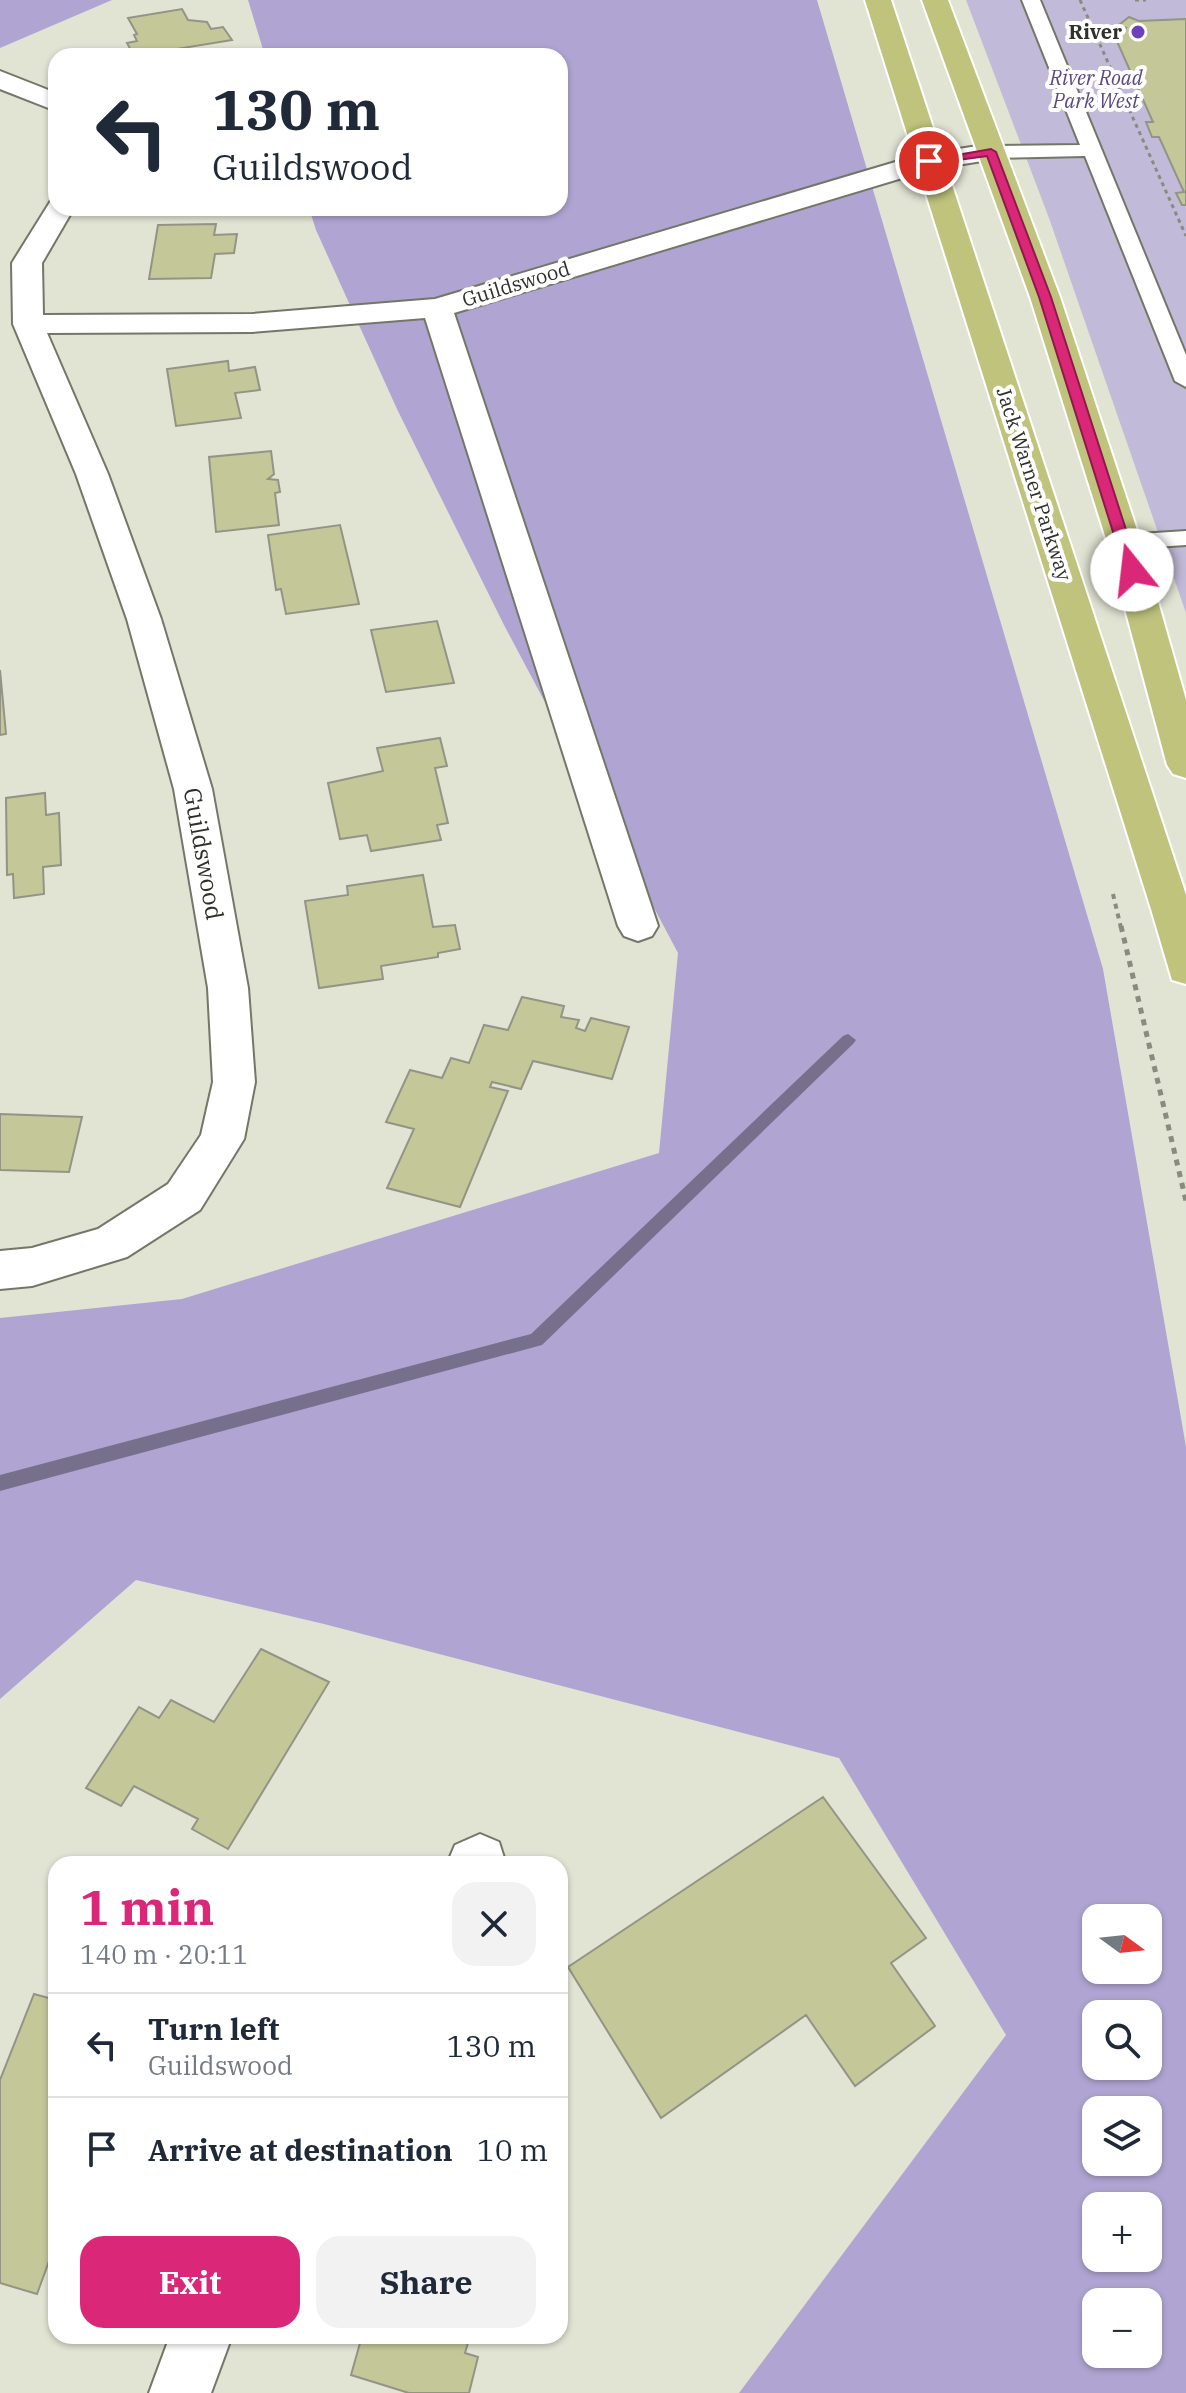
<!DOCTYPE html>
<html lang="en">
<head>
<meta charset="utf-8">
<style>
  :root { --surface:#fff; --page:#f2f2f3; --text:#1f2937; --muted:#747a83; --line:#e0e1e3; --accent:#db2777 }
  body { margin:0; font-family:"IBM Plex Serif",serif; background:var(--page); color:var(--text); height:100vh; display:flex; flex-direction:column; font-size:30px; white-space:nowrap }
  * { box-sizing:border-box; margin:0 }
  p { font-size:26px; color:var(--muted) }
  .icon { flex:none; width:44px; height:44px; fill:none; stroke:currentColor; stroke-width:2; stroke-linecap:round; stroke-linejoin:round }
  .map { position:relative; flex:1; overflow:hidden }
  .drawer { position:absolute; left:48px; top:1856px; width:520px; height:488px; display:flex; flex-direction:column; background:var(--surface); border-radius:24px; box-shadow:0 2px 6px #0004 }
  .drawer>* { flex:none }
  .top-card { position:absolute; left:48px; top:48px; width:520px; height:168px; border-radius:24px; box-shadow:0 2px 6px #0004; background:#fff; color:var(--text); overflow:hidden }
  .needle { width:52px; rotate:105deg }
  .tools { position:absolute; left:1082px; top:1904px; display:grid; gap:16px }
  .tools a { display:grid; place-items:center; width:80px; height:80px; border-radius:16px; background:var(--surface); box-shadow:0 2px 6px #0004; font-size:40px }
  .pin { position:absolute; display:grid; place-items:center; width:68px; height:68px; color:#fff; margin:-34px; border:4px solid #fff; border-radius:50%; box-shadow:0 2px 8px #0007 }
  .me { position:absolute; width:88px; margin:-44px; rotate:344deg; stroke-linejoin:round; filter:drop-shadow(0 0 6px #0008) }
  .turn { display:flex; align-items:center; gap:28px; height:168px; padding:0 32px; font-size:36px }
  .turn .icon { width:104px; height:104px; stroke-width:2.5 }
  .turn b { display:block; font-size:56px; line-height:68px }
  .round { display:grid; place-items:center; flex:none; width:84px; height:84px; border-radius:24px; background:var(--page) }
  .overview { display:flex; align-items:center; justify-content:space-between; height:136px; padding:0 32px }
  h1 { font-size:48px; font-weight:700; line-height:60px; color:var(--accent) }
  .button { display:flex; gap:16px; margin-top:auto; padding:16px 32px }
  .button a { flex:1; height:92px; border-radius:24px; background:var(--accent); color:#fff; font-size:32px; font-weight:700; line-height:92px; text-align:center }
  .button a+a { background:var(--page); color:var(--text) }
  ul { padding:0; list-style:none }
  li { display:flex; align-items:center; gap:24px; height:104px; padding:0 32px; border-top:2px solid var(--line) }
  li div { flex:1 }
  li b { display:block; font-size:30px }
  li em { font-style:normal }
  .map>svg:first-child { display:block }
  .green { fill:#c1bad8 }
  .forest { fill:#b0a5d2; fill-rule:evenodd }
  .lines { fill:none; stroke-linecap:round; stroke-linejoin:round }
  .stream { fill:#77708c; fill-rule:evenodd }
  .building { fill:#c4c899; stroke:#939486; stroke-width:2 }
  .service-casing { stroke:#747668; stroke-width:4 }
  .minor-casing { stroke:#747668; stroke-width:4 }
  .primary-casing { stroke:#fff; stroke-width:4 }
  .path-far2 { stroke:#898b7f; stroke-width:3; stroke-dasharray:4 4; stroke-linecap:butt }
  .path-far1 { stroke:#898b7f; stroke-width:4; stroke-dasharray:5 5; stroke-linecap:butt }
  .path { stroke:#898b7f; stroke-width:5; stroke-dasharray:6 6; stroke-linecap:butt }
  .service { fill:#fff; fill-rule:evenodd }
  .minor { fill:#fff; fill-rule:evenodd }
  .primary { fill:#bfc37c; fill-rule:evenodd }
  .route { fill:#db2777; stroke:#8e194d; stroke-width:2 }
  .poi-dot { fill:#6d41b9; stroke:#fff; stroke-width:3 }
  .labels { text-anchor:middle; stroke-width:8; stroke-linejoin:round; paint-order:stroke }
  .far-poi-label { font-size:20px; font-weight:bold; fill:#2f302a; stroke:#fff; text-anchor:end }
  .far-park-label { font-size:20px; font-style:italic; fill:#594882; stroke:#fff }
  .far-street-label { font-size:20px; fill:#2f302a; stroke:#fff }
  .street-label { font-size:24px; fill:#2f302a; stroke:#fff }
</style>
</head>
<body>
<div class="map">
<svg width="1186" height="2393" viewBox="0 0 1186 2393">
  <rect width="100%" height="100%" fill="#e1e3d3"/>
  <!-- green -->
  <path class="green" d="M966,0H1186V613L1049,218Z"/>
  <!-- forest -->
  <path class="forest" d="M0,0H112L0,48Z
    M248,0H817L1103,969L1186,1447V2393H739L1006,2035L839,1758L324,1624L136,1580L0,1699V1318L182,1299L659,1153L678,953L504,625L397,409L316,230L309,208H560V56H265ZM1096,1918H1148V1970H1096ZM1096,2014H1148V2066H1096ZM1096,2110H1148V2162H1096ZM1096,2206H1148V2258H1096ZM1096,2302H1148V2354H1096Z"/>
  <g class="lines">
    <!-- stream -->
    <path class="stream" d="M848,1034L856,1040L853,1044L542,1345L0,1491V1475L531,1334L843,1036Z"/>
  </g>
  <!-- building -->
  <path class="building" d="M182,9L188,20L207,22L211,29L223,27L232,40L134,56L127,43L137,41L134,35L137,34L128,18Z
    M1129,17L1139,21L1186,19V205H1182L1176,193L1184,192L1159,137H1152L1146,122H1153L1111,28H1127L1119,25Z
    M216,224L214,235L237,234L234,253L215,254L211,278L149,279L158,225Z
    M228,361L229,371L255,367L260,390L235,393L241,418L176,426L167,369Z
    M271,451L274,474L268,479L278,480L280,492L275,493L279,525L216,532L209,457Z
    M340,525L359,604L286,614L281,589L276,590L268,535Z
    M437,621L454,683L386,692L371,630Z
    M0,670L6,734L0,735Z
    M440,738L447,766L435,768L448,823L437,825L441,840L371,851L367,835L340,839L328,783L383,771L377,748Z
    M45,793L46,815L59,813L61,865L43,867L44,894L14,898L13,874L7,875L6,798Z
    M423,875L433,927L455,925L460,949L438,953V957L381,966L383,979L319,988L305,901L348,895L347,886Z
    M522,997L564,1006L561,1017L579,1020L576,1028L585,1031L591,1018L629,1027L612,1079L533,1061L521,1089L492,1082L490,1087L508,1091L460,1207L387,1188L414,1129L386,1122L410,1070L442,1078L451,1058L469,1063L484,1025L508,1030Z
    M0,1114L82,1117L69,1172L0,1170Z
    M261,1649L329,1682L228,1849L192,1829L198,1819L134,1786L121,1806L86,1788L139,1707L159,1718L171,1700L214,1722Z
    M823,1797L926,1938L891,1963L935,2026L855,2086L806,2015L661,2118L568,1967Z
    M34,1994L56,2000V2242L37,2294L0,2283V2080Z
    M362,2336H470L465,2353L478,2357L469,2393H409L351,2375Z"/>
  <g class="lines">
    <!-- service casing -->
    <g class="service-casing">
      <path id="service" d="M1022,0H1040L1186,355V387L1175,381L1085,156L991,158L982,152L991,146L1080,145Z
        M1186,531V545L1124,549L1113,542L1124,535Z"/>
    </g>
    <!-- minor casing -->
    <g class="minor-casing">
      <path id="minor" d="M0,71L56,93V111L0,89Z
        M991,144L1001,146L1005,152L1001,158L932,169L454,313L658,926L652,936L638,941L624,936L618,926L425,318L252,332L47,333L108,474L161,619L212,789L248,988L255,1082L244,1139L200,1210L127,1257L32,1286L0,1289V1251L32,1248L98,1229L168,1184L201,1135L213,1082L208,988L174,789L127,619L76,474L13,324L12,263L50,202L56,200V208H74L42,263L43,315L252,314L435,299L919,155Z
        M480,1834L499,1842L506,1864H447L455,1845Z
        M170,2336H232L211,2393H149Z"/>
    </g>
    <!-- primary casing -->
    <g class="primary-casing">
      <path id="primary" d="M865,0H891L1186,895V984L1172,980L1151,909Z
        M922,0H948L1060,297L1141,542L1186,700V778L1173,774L1167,765L1107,542L1030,297Z"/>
    </g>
    <!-- path-far2 -->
    <path class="path-far2" d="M1080,0L1186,236
      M1135,0H1146"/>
    <!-- path-far1 -->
    <path class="path-far1" d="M1113,894L1121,928"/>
    <!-- path -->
    <path class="path" d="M1121,926L1186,1201"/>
    <!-- service -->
    <use href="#service" class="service"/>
    <!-- minor -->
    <use href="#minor" class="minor"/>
    <!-- primary -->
    <use href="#primary" class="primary"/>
  </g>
  <!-- route -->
  <path class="route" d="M991,149L996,152L1051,297L1139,570L1137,573L1125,570L1039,297L987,156L929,164L923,161Z"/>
  <!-- markers -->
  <circle class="poi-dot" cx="1138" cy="32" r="8"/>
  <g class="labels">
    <!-- far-poi labels -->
    <g class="far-poi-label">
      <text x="1122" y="39">River</text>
    </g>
    <!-- far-park labels -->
    <g class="far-park-label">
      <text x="1096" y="85">River Road<tspan x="1096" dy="23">Park West</tspan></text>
    </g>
    <!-- far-street labels -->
    <g class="far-street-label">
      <text transform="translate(516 284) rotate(-17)" y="7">Guildswood</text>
      <text transform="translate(1034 484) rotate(72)" y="7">Jack Warner Parkway</text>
    </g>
    <!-- street labels -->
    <g class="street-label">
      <text transform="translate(203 854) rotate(80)" y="8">Guildswood</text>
    </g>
  </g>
</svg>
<div class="tools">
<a><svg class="needle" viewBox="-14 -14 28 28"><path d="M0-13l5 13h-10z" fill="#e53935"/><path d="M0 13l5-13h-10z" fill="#747a83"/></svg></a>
<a><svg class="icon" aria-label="search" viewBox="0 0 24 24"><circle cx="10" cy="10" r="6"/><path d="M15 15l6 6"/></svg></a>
<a><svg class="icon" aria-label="layers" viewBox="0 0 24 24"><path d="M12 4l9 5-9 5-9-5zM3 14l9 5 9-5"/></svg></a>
<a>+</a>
<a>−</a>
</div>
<div class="pin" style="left:929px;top:161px;background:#d93025"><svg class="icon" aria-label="arrive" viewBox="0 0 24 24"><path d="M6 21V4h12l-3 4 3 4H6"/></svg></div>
<svg class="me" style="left:1132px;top:570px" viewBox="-20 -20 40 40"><circle r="19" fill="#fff"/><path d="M0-13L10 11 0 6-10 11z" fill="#db2777"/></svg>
<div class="top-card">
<div class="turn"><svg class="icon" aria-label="left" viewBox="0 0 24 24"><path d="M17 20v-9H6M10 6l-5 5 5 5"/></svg><div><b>130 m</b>Guildswood</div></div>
</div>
<section class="drawer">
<div class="overview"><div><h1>1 min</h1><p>140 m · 20:11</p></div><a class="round"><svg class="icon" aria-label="close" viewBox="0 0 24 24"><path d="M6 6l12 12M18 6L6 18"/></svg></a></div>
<ul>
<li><svg class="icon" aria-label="left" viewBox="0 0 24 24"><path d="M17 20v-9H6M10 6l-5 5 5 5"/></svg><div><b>Turn left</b><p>Guildswood</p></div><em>130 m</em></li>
<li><svg class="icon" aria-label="arrive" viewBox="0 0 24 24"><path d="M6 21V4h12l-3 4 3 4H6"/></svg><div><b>Arrive at destination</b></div><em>10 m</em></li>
</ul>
<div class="button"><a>Exit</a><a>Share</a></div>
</section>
</div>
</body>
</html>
